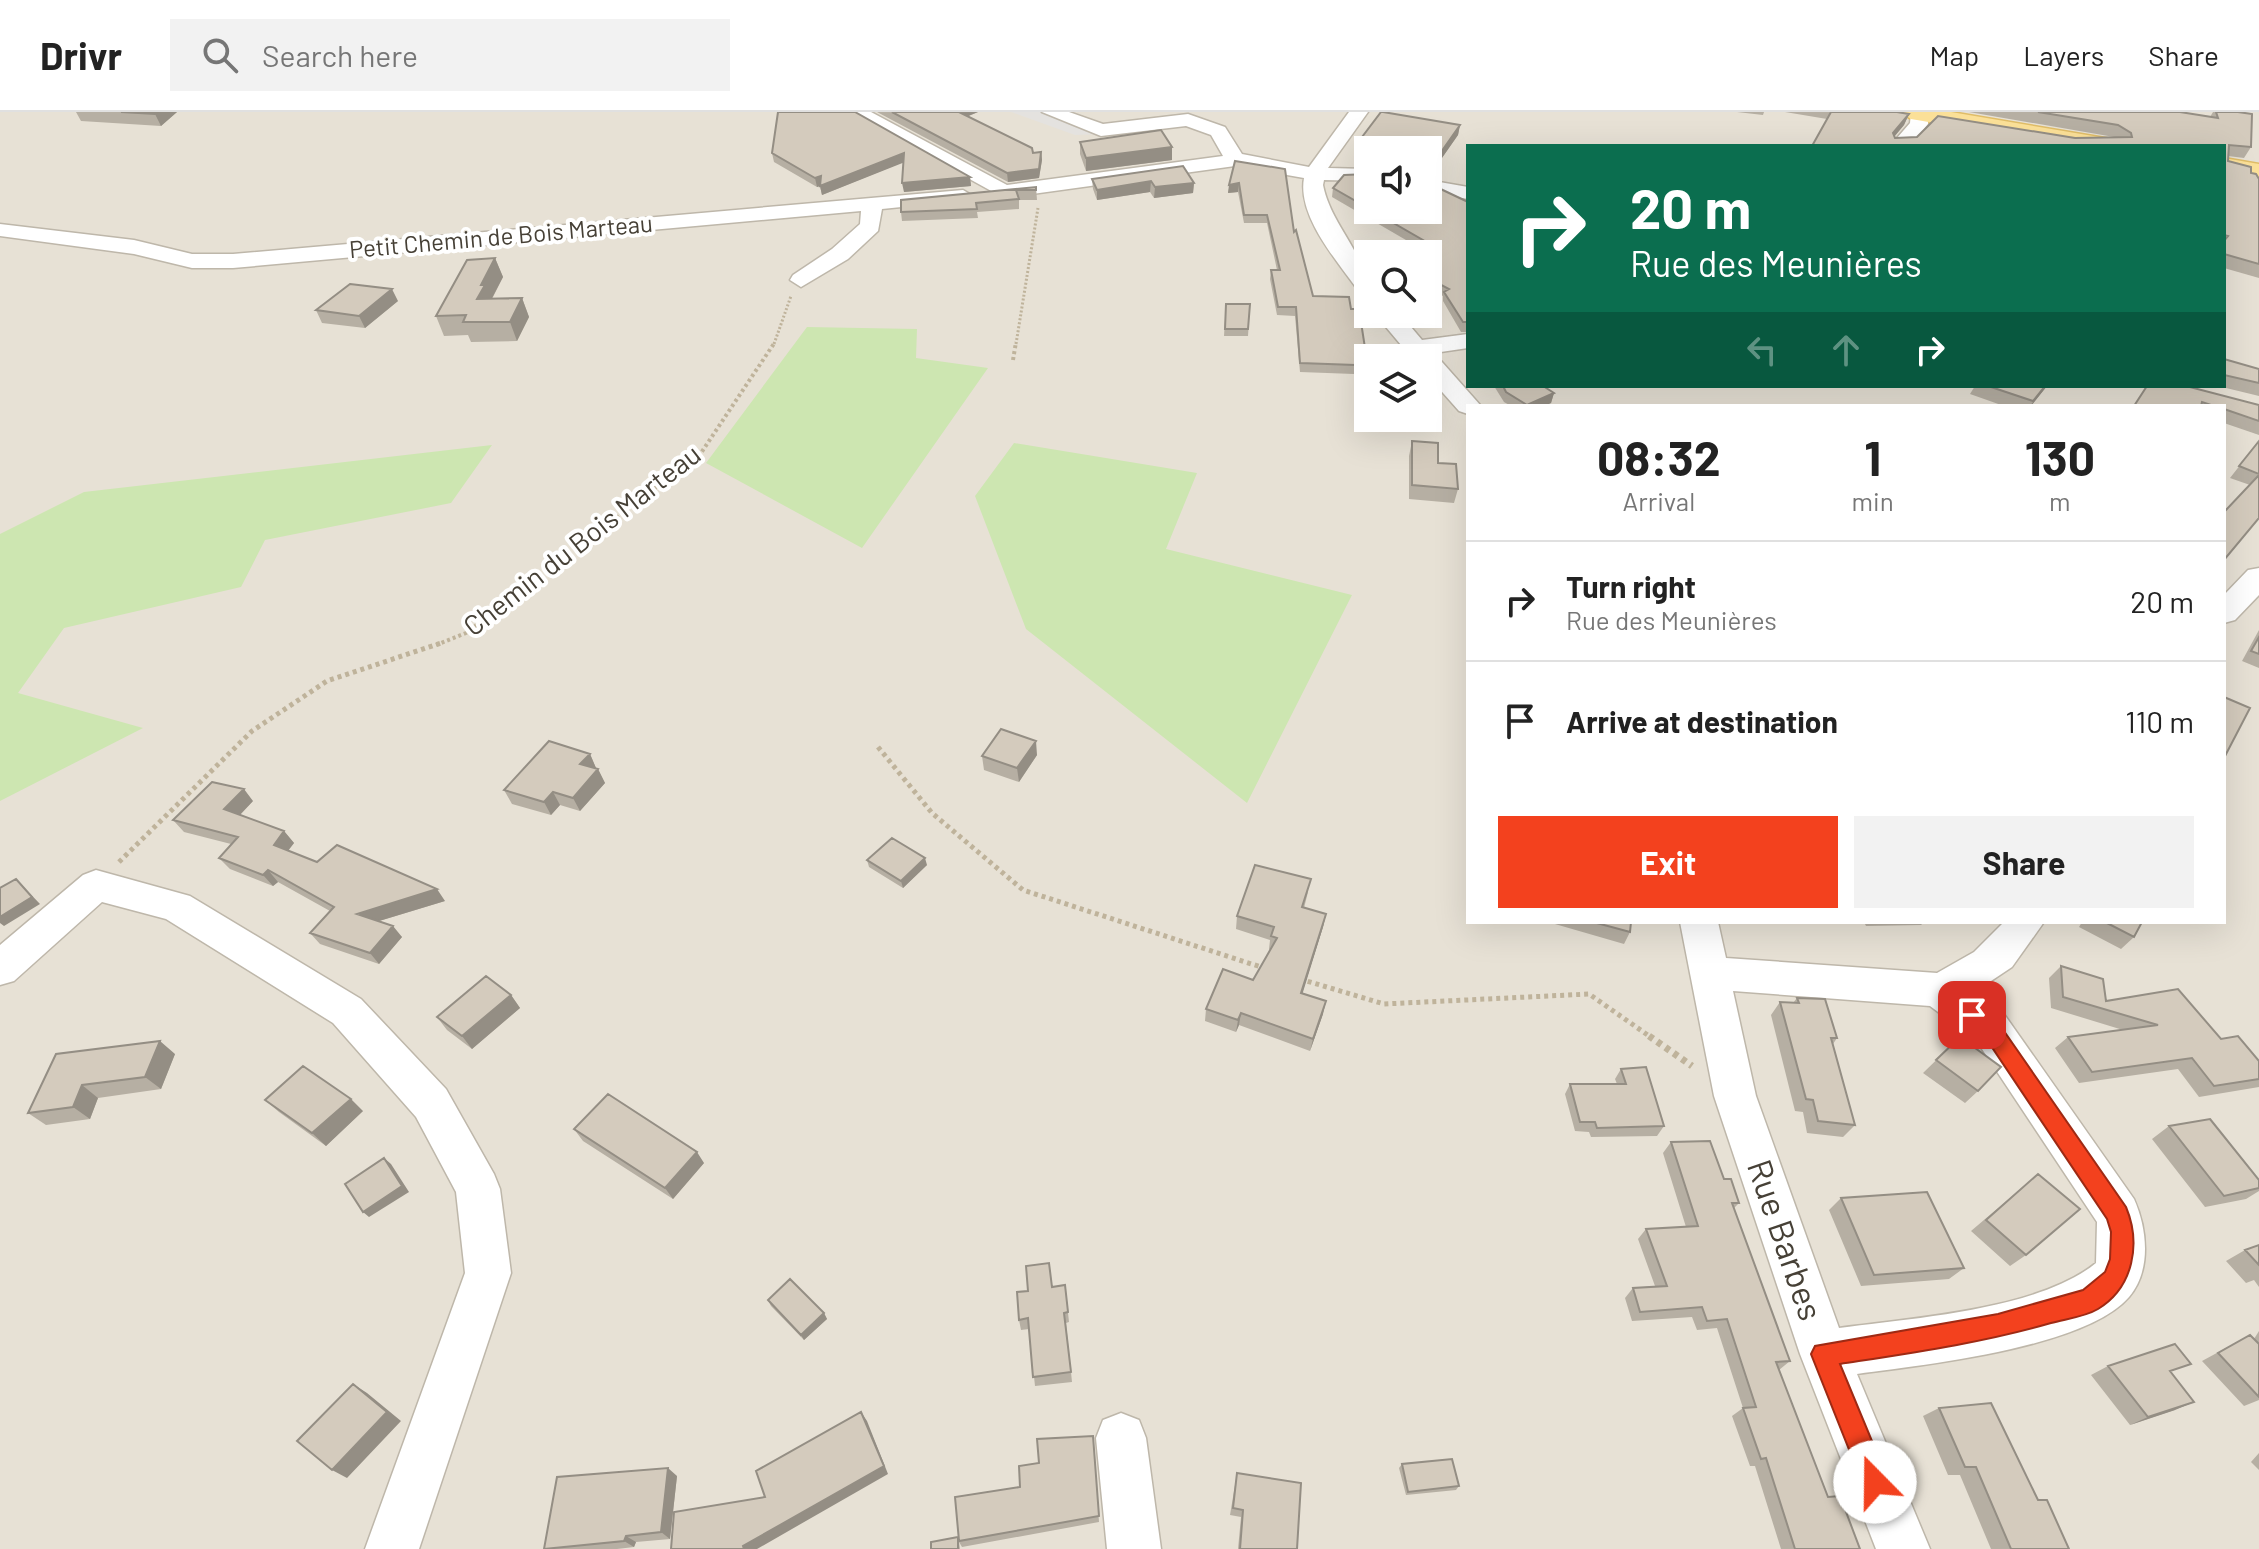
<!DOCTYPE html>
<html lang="en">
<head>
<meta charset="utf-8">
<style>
  :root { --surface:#fff; --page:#f2f2f2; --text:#222; --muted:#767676; --line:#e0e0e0; --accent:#f3411e }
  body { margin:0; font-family:Barlow,sans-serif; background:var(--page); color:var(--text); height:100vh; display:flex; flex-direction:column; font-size:30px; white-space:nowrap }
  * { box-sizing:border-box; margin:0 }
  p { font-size:26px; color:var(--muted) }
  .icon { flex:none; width:44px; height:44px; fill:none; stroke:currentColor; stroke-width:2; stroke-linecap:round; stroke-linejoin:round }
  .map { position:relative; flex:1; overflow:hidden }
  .drawer { position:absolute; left:1466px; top:292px; width:760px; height:520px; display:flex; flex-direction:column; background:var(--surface); border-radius:0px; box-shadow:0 8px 32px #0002 }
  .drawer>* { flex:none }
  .guide { position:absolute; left:1466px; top:32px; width:760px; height:244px; border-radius:0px; box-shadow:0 8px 32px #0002; background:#0b6e4f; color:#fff; overflow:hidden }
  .buttons { position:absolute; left:1354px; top:24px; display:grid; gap:16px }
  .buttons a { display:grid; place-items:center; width:88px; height:88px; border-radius:0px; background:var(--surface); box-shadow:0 8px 32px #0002; font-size:40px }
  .pin { position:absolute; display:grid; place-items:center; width:68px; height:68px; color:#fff; margin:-34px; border-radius:16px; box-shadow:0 4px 12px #0006 }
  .me { position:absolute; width:88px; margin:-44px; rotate:338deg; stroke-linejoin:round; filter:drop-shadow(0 0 6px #0008) }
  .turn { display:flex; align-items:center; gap:28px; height:168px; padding:0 32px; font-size:36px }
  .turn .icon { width:104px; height:104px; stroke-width:2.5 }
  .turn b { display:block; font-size:56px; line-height:68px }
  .lanes { display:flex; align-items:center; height:76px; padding:0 32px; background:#0003; justify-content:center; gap:40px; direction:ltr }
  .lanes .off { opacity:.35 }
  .eta { display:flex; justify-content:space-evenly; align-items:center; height:136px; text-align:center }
  .eta b { font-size:48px; font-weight:700; line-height:56px }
  .cta { display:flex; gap:16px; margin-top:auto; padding:16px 32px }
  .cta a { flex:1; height:92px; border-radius:0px; background:var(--accent); color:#fff; font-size:32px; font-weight:700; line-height:92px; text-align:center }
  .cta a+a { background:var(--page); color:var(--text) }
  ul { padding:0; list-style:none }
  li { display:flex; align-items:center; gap:24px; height:120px; padding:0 32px; border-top:2px solid var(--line) }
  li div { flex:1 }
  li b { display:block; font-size:30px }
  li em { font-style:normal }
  header { display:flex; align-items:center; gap:48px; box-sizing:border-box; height:112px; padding:0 40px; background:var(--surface); border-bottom:2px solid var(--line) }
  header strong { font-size:38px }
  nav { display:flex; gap:44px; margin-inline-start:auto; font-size:28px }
  .search { width:560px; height:72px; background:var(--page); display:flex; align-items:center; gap:20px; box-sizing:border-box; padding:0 28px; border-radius:0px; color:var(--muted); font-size:30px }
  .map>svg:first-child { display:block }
  .residential { fill:#e7e1d5; fill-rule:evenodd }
  .green { fill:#cde6b1 }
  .parking { fill:#e4e2df }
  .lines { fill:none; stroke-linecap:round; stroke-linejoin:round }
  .street-casing { stroke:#beb7aa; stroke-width:3 }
  .primary-casing { stroke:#e0bd68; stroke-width:3 }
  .path-far3 { stroke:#bfb39b; stroke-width:3; stroke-dasharray:2 2; stroke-linecap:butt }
  .path-far2 { stroke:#bfb39b; stroke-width:4; stroke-dasharray:3 3; stroke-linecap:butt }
  .path-far1 { stroke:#bfb39b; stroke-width:5; stroke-dasharray:4 4; stroke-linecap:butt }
  .path { stroke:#bfb39b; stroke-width:7; stroke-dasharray:5 5; stroke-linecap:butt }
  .street { fill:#fff; fill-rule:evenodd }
  .primary { fill:#fbe098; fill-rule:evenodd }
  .wall { fill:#b6afa3 }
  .shaded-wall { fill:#948e84 }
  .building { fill:#d4cbbd; stroke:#948e84; stroke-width:2 }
  .route { fill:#f3411e; stroke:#9e2a14; stroke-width:2 }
  .labels { text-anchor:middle; stroke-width:8; stroke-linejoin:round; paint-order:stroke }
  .far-street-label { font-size:24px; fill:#464036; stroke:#fff }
  .street-label { font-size:28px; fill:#464036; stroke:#fff }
  .near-street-label { font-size:34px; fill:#464036; stroke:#fff }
</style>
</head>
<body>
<header>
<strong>Drivr</strong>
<div class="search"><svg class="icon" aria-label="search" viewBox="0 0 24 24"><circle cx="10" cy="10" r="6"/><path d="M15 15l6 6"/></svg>Search here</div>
<nav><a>Map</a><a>Layers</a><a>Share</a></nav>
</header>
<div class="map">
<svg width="2259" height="1437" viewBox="0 0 2259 1437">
  <rect width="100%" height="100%" fill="#f3efe7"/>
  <!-- residential -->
  <path class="residential" d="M0,0H2259V1437H0ZM1468,34H2224V274H1468ZM1368,38H1428V98H1368ZM1368,142H1428V202H1368ZM1368,246H1428V306H1368ZM1468,294H2224V810H1468Z"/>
  <!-- green -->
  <path class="green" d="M807,215L917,217L916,246L988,256L862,436L706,351Z
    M1014,331L1197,361L1166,437L1352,483L1247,691L1026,517L975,384Z
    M492,333L451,391L265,428L241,475L64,516L18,581L143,616L0,689V422L84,380Z"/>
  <!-- parking -->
  <path class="parking" d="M1011,0H1040L1102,22L1075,23Z"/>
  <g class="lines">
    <!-- street casing -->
    <g class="street-casing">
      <path id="street" d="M848,0H871L1007,73L1223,44L1211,23L1186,14L1101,24L1042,0H1069L1103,12L1188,2L1225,15L1242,42L1309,55L1349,0H1368L1328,56L1368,57V69L1324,68L1323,73C1331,114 1368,143 1368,183L1360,181C1339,151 1297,105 1304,66L1235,54L1004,86Z
        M1911,0H1929L1928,12L1910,34H1890L1910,11Z
        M1428,68L1468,75V87L1428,80Z
        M963,78L973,84L970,88L882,97L878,119L848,147L801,175L790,168L793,163L832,137L860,112L861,99L233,156H192L134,142L0,124V112L134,128L192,142H233Z
        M1375,202H1400L1422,228L1468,222V236L1434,241L1481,294H1468V302L1459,299L1428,264V246H1412Z
        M2259,456V483L2235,508L2224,511V483L2248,458Z
        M96,758L190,784L361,887L446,977L494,1062L500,1077L511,1161L419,1437H365L465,1161L456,1080L416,1005L333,911L166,807L102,790L14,869L0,873V833L83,763Z
        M1680,810H1718L1726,846L1937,861L1974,840L2004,810H2044L2012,855L1973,881L2004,902L2134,1087C2147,1116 2152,1158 2129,1185C2085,1236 1923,1253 1857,1262L1930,1437H1876L1800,1242L1714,984ZM1733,879L1930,894L1976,928L2097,1110L2096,1151C2038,1198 1913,1206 1839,1216L1756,984Z
        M1121,1301L1139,1308L1146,1326L1161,1437H1107L1096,1326L1103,1308Z"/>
    </g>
    <!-- primary casing -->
    <g class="primary-casing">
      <path id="primary" d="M1900,0H1951L2111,27L2123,34H2070L1911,7Z
        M2224,46L2259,52V66L2224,60Z"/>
    </g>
    <!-- path-far3 -->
    <path class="path-far3" d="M774,232L791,184
      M1016,232L1038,96"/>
    <!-- path-far2 -->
    <path class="path-far2" d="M1013,248L1016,230
      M436,533L466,521L701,341L775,230"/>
    <!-- path-far1 -->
    <path class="path-far1" d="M878,635L932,701L1023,778L1264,856
      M119,750L252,619L327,569L441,531
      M1300,867L1384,892L1589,882L1652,926"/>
    <!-- path -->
    <path class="path" d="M1649,924L1692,954"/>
    <!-- street -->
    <use href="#street" class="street"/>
    <!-- primary -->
    <use href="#primary" class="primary"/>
  </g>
  <!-- wall -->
  <path class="wall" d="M76,0H177L161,14L81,9Z
    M778,0L970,65L971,74L904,80L903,50L822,83L820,74L817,75L774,50L772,41Z
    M877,0H978L968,4L1033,41L1041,40L1042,48L1039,66L1008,70Z
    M1737,0H1764L1763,3Z
    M1785,0H1897L1909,2L1904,13L1894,25L1895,26L2114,25L1969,0H2180L2210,5L2213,0H2238L2251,35L2244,46L2228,44V49L2259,67V166L2224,156V34H1812L1827,7Z
    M1460,13L1458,23L1437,53L1428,52V38H1368V55L1359,54L1360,45L1364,40L1358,39L1359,29Z
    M1080,30L1172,35V48L1086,59L1080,42Z
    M1235,49L1294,120L1313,184L1351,197L1368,246V281L1355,280L1354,262L1300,260L1295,204L1277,203L1270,167L1271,158H1277L1267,111H1244L1238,80L1228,81Z
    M1368,62V98H1428L1468,90V220H1461L1443,189V184L1428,176V142H1411L1412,136L1418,135L1332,85L1333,76Z
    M1092,67L1194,71L1193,81L1154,86L1150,80L1097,88L1093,77Z
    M1036,75L1037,88H1019V97L977,100L978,106L902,109L901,100Z
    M495,146L503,165L492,187L522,186L529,205L517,229L471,230L468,223L444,224L436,204Z
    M398,189L365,216L322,211L316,198Z
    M1226,192H1250L1248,224H1224Z
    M2224,247L2259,257V284L2218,274H2224Z
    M1494,274H1543L1554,281L1551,291L1544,294H1511L1504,290Z
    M1975,274H2047L2031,294H2004L1970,282Z
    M2147,274L2259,293V323L2224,311V294H2134Z
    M1412,329L1438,351L1458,377L1454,391L1409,387V344Z
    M2259,329V406L2226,398L2250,373L2230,366Z
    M2259,518V556L2242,549Z
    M590,642L596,656L598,657L605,671L580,699L560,693L551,703L512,692L504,678Z
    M1037,643L1019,670L984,658L982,644Z
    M253,689L240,703L284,719L294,731L288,739L317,750L445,789L379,809L402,825L379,852L320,832L310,821L330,799L278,770L273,774L230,757L219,746L231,732L184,720L173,708Z
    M867,748L927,753L903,776L869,755Z
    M1308,780L1304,796L1326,802L1323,815L1302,881L1323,902L1310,939L1239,913L1236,920L1205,909L1206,897L1253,868L1270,838L1269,837L1270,828L1236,817L1237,804Z
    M1548,810H1631L1630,820L1624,832Z
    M1864,810H1924L1921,813L1866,814Z
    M2082,810H2142L2134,825L2121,837L2079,815Z
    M2061,854L2106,889L2221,927L2259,949V975L2199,985L2178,957L2079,971L2055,936L2068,925L2123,918L2051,896L2049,866Z
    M511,883L520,896L472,937L447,918L437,905Z
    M1797,886L1837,926L1833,932L1855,1013L1843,1025L1807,1021L1803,1000L1795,999L1771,903L1780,890L1793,891Z
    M1960,925L1978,979L1965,991L1923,961Z
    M56,942H175L161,977L98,986L90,1007L46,1013L28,1001Z
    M1621,957L1664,1014L1657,1024L1591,1025L1589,1020L1575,1019L1565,982L1570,972H1617L1615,967Z
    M265,988L363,999L326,1034L279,1000Z
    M2169,1014L2259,1068V1079L2246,1087L2205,1095L2152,1027Z
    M574,1017L704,1051L673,1087L583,1029Z
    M1671,1030L1724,1067L1739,1091L1734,1096L1790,1249L1779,1258L1828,1385L1860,1437H1781L1755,1354H1750L1732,1304L1743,1296L1717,1216L1697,1218L1692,1205L1632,1209L1625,1186L1633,1176L1655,1174L1638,1127L1646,1117L1686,1115L1663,1041Z
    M2038,1062L2026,1143L2010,1154L1971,1119Z
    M1841,1086L1964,1156L1949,1167L1861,1174L1829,1098Z
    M2259,1133V1175L2254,1168L2246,1171L2226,1149L2245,1138Z
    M1065,1173L1069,1210L1066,1211L1072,1270L1035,1274L1029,1217L1021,1218L1019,1208L1052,1175Z
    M768,1188L824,1201L827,1207L804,1228L771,1194Z
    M2259,1219V1288L2244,1294L2202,1249L2250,1223L2254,1227Z
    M2108,1254L2175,1298L2130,1313L2091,1263Z
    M1939,1296L2038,1388L2069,1437H1991L1960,1363H1948L1923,1304Z
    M1093,1324L1099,1410L962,1435L959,1430L960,1437H931L958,1425L1020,1375L1039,1351Z
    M2259,1341V1358L2251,1350Z
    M1402,1352L1459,1374L1456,1378L1406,1383L1399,1356Z
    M1237,1361L1297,1437H1238L1241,1405L1230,1403Z
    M677,1364L670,1427L636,1430L634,1435L617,1437H545Z"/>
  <!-- shaded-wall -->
  <path class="shaded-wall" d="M157,0H177L161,14L155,2Z
    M958,0H978L959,8Z
    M1909,2L1904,13L1888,32L1893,21Z
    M1460,13L1458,23L1437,53L1439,43Z
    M1172,35V48L1086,59V46Z
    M1041,40L1042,48L1039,66L1008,70L1007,61Z
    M904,41L905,50L822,83L820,74Z
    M821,64L823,73L817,75L815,66Z
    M970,65L971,74L904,80L902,71Z
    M1151,69L1150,80L1097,88V78Z
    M1194,71L1193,81L1154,86L1155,75Z
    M1239,71L1238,80L1228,81L1229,73Z
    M495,146L503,165L491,188L477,187L481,173Z
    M392,177L398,189L365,216L359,204Z
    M522,186L529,205L517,229L510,210Z
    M2045,274H2047L2031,294H2030Z
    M1554,281L1551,291L1544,294H1527Z
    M1036,629L1037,643L1019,670L1017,656Z
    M590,642L596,656L587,666L580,652Z
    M598,657L605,671L580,699L573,686Z
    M244,677L253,689L234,709L224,697Z
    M553,680L560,693L551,703L544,690Z
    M284,719L294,731L283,745L274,733Z
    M925,746L927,753L903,776L901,769Z
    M268,758L278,770L273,774L263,763Z
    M16,767L40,792L4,814L0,811V805Z
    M437,777L445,789L366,813L357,802Z
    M1326,802L1323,815L1299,893L1301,881Z
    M393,814L402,825L379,852L370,841Z
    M511,883L520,896L472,937L462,924Z
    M1326,889L1323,902L1310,939L1313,927Z
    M1241,901L1239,913L1236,920L1238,908Z
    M160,929L175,942L161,977L145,965Z
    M82,973L98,986L90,1007L73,995Z
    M351,987L363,999L326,1034L312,1021Z
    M697,1040L704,1051L673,1087L665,1076Z
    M384,1046L391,1052L409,1080L369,1105L363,1100Z
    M824,1201L827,1207L804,1228L801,1223Z
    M353,1272L367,1281L401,1309L347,1366L332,1358Z
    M2194,1290L2175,1298L2130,1313L2148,1305Z
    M861,1300L867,1309L888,1362L757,1437H744L743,1434Z
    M668,1356L677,1364L670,1427L661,1420Z
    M626,1424L636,1430L634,1435L624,1429Z"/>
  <!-- building -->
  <path class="building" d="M121,0H157L155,2Z
    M778,0H855L970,65L902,71L904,41L820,74L821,64L815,66L772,41Z
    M892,0H959L1032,36L1033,41L1041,40L1039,57L1007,61Z
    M1381,0H1383L1460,13L1439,43L1428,41V38H1409L1359,29Z
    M1831,0H1897L1909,2L1893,21L1895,26L1917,25L1938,4L2075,26L2132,25L2131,21L2118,13L2038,0H2180L2218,6L2216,0H2238L2252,2L2251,35L2229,33L2228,49L2251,55V61L2256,62L2259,67V152L2224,142V129L2228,124L2224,123V34H1812Z
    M1161,18L1172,35L1086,46L1080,30Z
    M1365,39L1368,41V46L1360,45Z
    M1235,49L1285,57L1294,120L1296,118L1313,184L1349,185L1351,197H1359L1365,236L1390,237L1391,246H1368V272L1356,271L1355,253L1300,251L1296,195H1278L1271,158H1280L1267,103H1244L1239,71L1229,73Z
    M1183,54L1194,71L1155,75L1151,69L1097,78L1092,67Z
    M1368,62V96L1333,76L1344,63Z
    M1428,71L1468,90V210H1463L1444,180L1449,177L1428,166V156L1439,152L1428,146V142H1422L1412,136L1428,131L1371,98H1428Z
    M1036,75V78H1016L1019,87L976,91L977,97L901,100V88Z
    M495,146L481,173H485L477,187L522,186L510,210H463L466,203L436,204L467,148Z
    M350,172L392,177L359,204L316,198Z
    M1226,192H1250L1248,217H1225Z
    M2224,247L2259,257V271L2224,263Z
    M1503,274H1543L1554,281L1527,293L1506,280Z
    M1988,274H2045L2033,289Z
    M2147,274H2186L2259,293V309L2224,297V294H2214L2202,290L2201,294H2134Z
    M1412,329L1438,331V351L1456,352L1458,377L1412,373Z
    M2259,329V362L2239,354Z
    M2259,363V406L2224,448V397L2226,398Z
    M2259,525V542L2251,539Z
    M2224,585L2250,596L2224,646Z
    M1001,617L1036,629L1017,656L982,644Z
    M549,629L590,642L580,652L598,657L573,686L553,680L544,690L504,678Z
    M212,670L244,677L224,697L284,719L274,733L317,750L337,733L437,777L357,802L393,814L370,841L310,821L334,795L268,758L263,763L219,746L238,725L173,708Z
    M892,726L925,746L901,769L867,748Z
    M1255,753L1311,767L1302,795L1326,802L1301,881L1326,889L1313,927L1241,901L1238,908L1206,897L1223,857L1253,868L1277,826L1271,824L1274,815L1237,804Z
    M16,767L32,785L0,805V776Z
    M1593,810H1631L1630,820Z
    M2105,810H2142L2134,825Z
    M2061,854L2103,867L2106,889L2178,877L2221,927L2238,924L2259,949V967L2214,974L2192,946L2092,960L2068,925L2158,913L2063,885Z
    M486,864L511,883L462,924L437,905Z
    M1797,886L1825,887L1837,926H1831L1855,1013L1818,1009L1813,988L1806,987L1780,890L1799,891Z
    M1960,925L2001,955L1978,979L1936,948Z
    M160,929L145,965L82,973L73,995L28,1001L56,942Z
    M303,954L351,987L312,1021L265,988Z
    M1646,955L1664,1014L1597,1016L1595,1010H1580L1570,972H1626L1621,957Z
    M608,982L697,1040L665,1076L574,1017Z
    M2210,1007L2259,1068V1076L2224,1084L2169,1014Z
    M1710,1029L1724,1067H1731L1739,1091H1732L1790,1249L1776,1250L1828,1385L1840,1384L1860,1437H1795L1766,1346L1761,1347L1743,1296L1756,1295L1727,1207L1707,1209L1702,1195L1640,1200L1633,1176L1667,1174L1646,1117L1698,1114L1671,1030Z
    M384,1046L402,1074L363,1100L345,1072Z
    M2038,1062L2080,1097L2026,1143L1986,1108Z
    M1927,1080L1964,1156L1874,1163L1841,1086Z
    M2259,1133V1153L2245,1138Z
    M1049,1151L1052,1175L1065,1173L1068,1200L1064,1201L1071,1260L1033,1265L1028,1206L1019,1208L1017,1180L1028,1179L1026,1154Z
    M790,1167L824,1201L801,1223L768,1188Z
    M2250,1223L2259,1232V1285L2218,1241Z
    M2175,1232L2191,1252L2170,1259L2194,1290L2148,1305L2108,1254Z
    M353,1272L387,1300L332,1358L297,1329Z
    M1991,1291L2038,1388H2047L2069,1437H2011L1976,1355H1965L1939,1296Z
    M861,1300L884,1354L743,1434L744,1437H671L674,1400L765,1385L756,1359Z
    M1093,1324L1099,1404L959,1429L955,1385L1020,1375L1019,1354L1039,1351L1037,1327Z
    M1452,1347L1459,1374L1408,1380L1402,1352Z
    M668,1356L661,1420L626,1424L624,1429L544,1437L557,1365Z
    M1237,1361L1301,1371L1297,1437H1240L1243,1398L1233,1396Z
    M958,1425V1437H931V1430Z"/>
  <!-- route -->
  <path class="route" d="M1972,894L1997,909L2126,1095C2141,1131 2134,1175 2098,1197C2085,1205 2065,1207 2051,1211C1982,1231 1911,1241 1840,1252L1889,1370L1885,1379L1875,1383L1866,1379L1862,1370L1811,1242L1815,1234L1998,1202L2083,1178L2105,1160L2110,1147L2111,1120L2107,1107L1983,922L1962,903L1965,897Z"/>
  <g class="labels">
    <!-- far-street labels -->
    <g class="far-street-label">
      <text transform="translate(501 125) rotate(-5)" y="8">Petit Chemin de Bois Marteau</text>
    </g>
    <!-- street labels -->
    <g class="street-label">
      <text transform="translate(582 428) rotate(-38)" y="10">Chemin du Bois Marteau</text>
    </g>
    <!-- near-street labels -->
    <g class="near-street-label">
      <text transform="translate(1785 1128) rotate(71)" y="12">Rue Barbes</text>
    </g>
  </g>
</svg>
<div class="buttons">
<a><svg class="icon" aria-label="sound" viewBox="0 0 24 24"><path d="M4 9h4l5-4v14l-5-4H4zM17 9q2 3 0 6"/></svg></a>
<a><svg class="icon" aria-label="search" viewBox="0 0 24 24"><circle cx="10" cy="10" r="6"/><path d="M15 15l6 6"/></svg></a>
<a><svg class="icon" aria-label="layers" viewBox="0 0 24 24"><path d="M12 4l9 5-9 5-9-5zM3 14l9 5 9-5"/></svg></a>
</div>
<div class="pin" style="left:1972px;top:903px;background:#d93025"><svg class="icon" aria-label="arrive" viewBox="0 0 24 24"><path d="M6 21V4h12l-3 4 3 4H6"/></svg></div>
<svg class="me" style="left:1875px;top:1370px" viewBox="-20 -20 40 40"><circle r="19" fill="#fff"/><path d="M0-13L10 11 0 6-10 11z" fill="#f3411e"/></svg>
<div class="guide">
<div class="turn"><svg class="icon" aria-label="right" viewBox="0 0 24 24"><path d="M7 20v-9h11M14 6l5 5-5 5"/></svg><div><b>20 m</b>Rue des Meunières</div></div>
<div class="lanes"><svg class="icon off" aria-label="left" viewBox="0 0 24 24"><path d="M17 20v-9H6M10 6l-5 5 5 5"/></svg><svg class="icon off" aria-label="ahead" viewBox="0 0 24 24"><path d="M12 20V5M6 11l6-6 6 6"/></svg><svg class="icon" aria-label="right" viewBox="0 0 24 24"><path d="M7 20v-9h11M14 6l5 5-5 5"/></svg></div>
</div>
<section class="drawer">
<div class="eta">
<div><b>08:32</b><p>Arrival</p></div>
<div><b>1</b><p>min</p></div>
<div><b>130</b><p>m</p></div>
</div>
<ul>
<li><svg class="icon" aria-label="right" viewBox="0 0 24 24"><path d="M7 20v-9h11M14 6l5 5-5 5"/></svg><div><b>Turn right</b><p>Rue des Meunières</p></div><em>20 m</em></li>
<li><svg class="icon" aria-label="arrive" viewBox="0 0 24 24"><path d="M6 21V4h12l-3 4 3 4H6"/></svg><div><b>Arrive at destination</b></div><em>110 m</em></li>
</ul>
<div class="cta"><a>Exit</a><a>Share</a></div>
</section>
</div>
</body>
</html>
